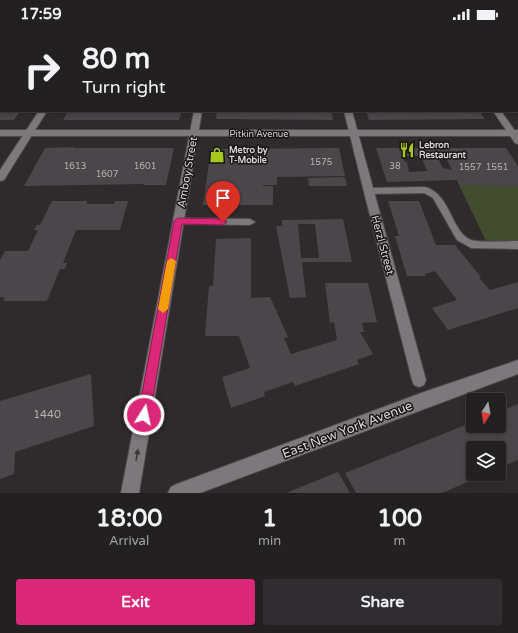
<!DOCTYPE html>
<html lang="en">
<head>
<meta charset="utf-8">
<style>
  :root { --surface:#232022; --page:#2f2d2f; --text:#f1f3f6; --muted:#a3a3a5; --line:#403e40; --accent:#db2777 }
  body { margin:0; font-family:"Varela Round",sans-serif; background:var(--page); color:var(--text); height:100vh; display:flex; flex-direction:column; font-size:15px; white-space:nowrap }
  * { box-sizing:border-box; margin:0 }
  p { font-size:13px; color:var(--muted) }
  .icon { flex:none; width:22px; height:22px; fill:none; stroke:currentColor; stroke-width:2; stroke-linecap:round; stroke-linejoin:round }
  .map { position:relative; height:465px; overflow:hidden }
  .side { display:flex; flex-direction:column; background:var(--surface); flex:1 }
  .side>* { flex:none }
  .top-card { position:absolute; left:0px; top:0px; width:518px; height:84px; box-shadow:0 2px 6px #0003,0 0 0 1px var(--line); background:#232022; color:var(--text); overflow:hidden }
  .needle { width:26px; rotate:191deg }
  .buttons { position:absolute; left:466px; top:365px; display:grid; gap:8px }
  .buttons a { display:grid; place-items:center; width:40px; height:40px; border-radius:4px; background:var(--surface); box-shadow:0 2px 6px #0003,0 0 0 1px var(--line); font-size:20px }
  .pin { position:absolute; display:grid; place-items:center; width:34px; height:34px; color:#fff; margin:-41px -17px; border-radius:50% 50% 50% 0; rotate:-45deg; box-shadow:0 0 4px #0007 }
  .pin .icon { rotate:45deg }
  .me { position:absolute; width:44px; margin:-22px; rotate:10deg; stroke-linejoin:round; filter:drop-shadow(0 0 3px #0008) }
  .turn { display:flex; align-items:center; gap:14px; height:84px; padding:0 16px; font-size:18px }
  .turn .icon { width:52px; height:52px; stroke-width:2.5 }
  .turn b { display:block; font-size:28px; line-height:34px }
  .eta { display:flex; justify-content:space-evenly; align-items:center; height:68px; text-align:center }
  .eta b { font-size:24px; font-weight:700; line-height:28px }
  .button { display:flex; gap:8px; margin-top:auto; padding:8px 16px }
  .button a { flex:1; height:46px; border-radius:4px; background:var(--accent); color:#fff; font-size:16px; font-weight:700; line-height:46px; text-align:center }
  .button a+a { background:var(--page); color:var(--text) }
  .status { display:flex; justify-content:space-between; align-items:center; height:28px; padding:0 20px; background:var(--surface); direction:ltr }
  .status svg { height:11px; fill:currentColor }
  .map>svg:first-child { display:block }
  .green { fill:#444c2f }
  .building { fill:#4b4649; fill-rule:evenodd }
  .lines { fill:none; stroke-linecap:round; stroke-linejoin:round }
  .service-casing { stroke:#4d494c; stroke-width:2 }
  .pedestrian-casing { stroke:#4d494c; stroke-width:2 }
  .minor-casing { stroke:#4d494c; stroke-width:2 }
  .tertiary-casing { stroke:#4d494c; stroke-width:2 }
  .secondary-casing { stroke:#4d494c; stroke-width:2 }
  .service { fill:#7d787b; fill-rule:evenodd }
  .pedestrian { fill:#7d787b; fill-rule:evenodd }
  .minor { fill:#7d787b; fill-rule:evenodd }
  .tertiary { fill:#7d787b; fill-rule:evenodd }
  .secondary { fill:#7d787b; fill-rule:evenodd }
  .oneway { fill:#3a3739 }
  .route { fill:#db2777; stroke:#8e194d }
  .slow { fill:#f59e0b }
  .labels { text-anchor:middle; stroke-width:3; stroke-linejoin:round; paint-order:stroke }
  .far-street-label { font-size:9px; fill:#d7d4d6; stroke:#161415 }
  .far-poi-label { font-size:9px; font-weight:bold; fill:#d7d4d6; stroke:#161415; text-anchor:start }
  .number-label { font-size:9px; fill:#b4b0b3 }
  .street-label { font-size:11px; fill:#d7d4d6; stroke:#161415 }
  .near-number-label { font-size:11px; fill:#b4b0b3 }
  .near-street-label { font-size:13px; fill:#d7d4d6; stroke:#161415 }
</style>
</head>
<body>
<div class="status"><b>17:59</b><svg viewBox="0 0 49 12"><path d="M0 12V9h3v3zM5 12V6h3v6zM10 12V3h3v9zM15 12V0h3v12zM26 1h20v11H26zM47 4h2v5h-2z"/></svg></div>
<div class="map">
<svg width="518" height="465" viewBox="0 0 518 465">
  <rect width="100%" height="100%" fill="#2f2b2d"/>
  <!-- green -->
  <path class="green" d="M459,157H518V213H486Z"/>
  <!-- building -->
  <path class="building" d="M0,83H20L14,92H0Z
    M68,83H182L179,92H63Z
    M217,83H331L333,92L216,91Z
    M366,83H479L485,91L369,92Z
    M75,119L74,120H174L166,157H144V156L24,158L45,120Z
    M339,120L345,148L277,149V157H263V158H273V177H203L211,121Z
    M376,120H506L518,138V158L459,157L457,152L387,154ZM402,128H421L427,143L409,144L407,134H405ZM437,128H445L452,142L443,140Z
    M345,149L347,158H309L308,150Z
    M52,173H87V176H114L115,173H128L120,202H76L63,235H67L65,241H60L47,273H3L5,269H0V232L5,223H28L38,202H34L37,197H40Z
    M388,173H419L436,217H455L481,249L479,250L490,262L518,254V280L448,302L432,280L457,272L435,243L425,246L426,248H407L395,208H399Z
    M343,191L352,234H302L306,269L290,270L276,198H282V192ZM298,196H315L319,230H301Z
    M251,210V270L270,269L288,309L284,310L291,326L337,312L334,294L330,295L325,255H368L377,294L362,295L364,304H360L373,326L357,332L359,336L295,358L293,354L264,364L265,368L231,380L222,349L250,340L239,308H205L209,258H213L216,211Z
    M91,346L94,398L15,424L14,446L0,451V373Z
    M518,376V432L499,440V420H473V446H486L442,465H356L345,445L473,394V398H499V384Z
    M338,444L350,465H286Z"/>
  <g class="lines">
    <!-- service casing -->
    <g class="service-casing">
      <path id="service" d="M425,159C452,167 450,203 471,212C480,215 507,213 518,213V221L471,220L457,212L433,170L424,165L369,166L365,163L369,160Z
        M178,190L250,191L255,194L250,197L178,196L173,193Z"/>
    </g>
    <!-- pedestrian casing -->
    <g class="pedestrian-casing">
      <path id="pedestrian" d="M368,157L373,160L426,352L424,357L419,359L414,357L412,352L363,160Z"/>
    </g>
    <!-- minor casing -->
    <g class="minor-casing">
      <path id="minor" d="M210,0H216V1H210Z
        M323,0H329V1H323Z
        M435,0H441L442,1H436Z
        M39,83H47L4,152L0,153V142Z
        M194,83H202L139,465H121Z
        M344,83H352L373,160L372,162H364L363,160Z
        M493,83H501L518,107V116L515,115Z"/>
    </g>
    <!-- tertiary casing -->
    <g class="tertiary-casing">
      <path id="tertiary" d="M0,102H518V108H0Z"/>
    </g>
    <!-- secondary casing -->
    <g class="secondary-casing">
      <path id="secondary" d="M518,332V346L200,465H168L171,459L177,456L424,364Z"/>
    </g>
    <!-- service -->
    <use href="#service" class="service"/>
    <!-- pedestrian -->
    <use href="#pedestrian" class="pedestrian"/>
    <!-- minor -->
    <use href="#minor" class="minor"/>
    <!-- tertiary -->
    <use href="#tertiary" class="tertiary"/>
    <!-- secondary -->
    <use href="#secondary" class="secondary"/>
  </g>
  <!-- one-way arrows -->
  <defs><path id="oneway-solid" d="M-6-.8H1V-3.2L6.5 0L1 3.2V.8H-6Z"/></defs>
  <use class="oneway" href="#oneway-solid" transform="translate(137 427) rotate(-80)"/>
  <!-- route -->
  <path class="route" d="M178,190L223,191L227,194L223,197L182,196L150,387L148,391L144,393L140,391L138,387L174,193Z"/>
  <!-- slow -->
  <path class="slow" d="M171,230L176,233L168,281L163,285L158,281L167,233Z"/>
  <!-- icons -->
  <defs>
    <g id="restaurant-bare" transform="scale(1.2)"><path d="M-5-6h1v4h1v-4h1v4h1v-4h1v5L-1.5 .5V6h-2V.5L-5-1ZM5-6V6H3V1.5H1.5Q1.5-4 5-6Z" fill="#a7c81f" stroke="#161415" stroke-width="2.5" paint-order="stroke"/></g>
    <g id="shop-bare" transform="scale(1.2)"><path d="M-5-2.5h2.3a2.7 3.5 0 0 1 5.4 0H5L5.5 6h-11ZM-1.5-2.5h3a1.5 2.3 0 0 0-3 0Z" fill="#a7c81f" stroke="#161415" stroke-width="2.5" paint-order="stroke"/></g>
  </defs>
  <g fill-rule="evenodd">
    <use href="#restaurant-bare" x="407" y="122"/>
    <use href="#shop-bare" x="217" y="127"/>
  </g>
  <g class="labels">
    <!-- far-street labels -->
    <g class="far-street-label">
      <text x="259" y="109">Pitkin Avenue</text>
    </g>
    <!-- far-poi labels -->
    <g class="far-poi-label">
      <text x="419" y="120">Lebron<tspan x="419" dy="10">Restaurant</tspan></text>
      <text x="229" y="125">Metro by<tspan x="229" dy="10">T-Mobile</tspan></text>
    </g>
    <!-- number labels -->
    <g class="number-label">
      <text x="321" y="137">1575</text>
      <text x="75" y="141">1613</text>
      <text x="145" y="141">1601</text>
      <text x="395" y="141">38</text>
      <text x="470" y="142">1557</text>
      <text x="497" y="142">1551</text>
      <text x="107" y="149">1607</text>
    </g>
    <!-- street labels -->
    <g class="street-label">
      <text transform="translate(187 144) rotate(-80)" y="4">Amboy Street</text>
      <text transform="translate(383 217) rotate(75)" y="4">Herzl Street</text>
    </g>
    <!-- near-number labels -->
    <g class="near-number-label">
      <text x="47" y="390">1440</text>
    </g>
    <!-- near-street labels -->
    <g class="near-street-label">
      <text transform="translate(347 401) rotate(-21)" y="5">East New York Avenue</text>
    </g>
  </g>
</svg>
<div class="buttons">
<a><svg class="needle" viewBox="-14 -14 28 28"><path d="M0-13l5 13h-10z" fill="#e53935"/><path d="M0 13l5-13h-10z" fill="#a3a3a5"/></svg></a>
<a><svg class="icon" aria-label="layers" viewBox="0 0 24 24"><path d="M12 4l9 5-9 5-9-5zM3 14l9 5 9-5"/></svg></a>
</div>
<div class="pin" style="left:223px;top:194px;background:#d93025"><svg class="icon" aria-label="arrive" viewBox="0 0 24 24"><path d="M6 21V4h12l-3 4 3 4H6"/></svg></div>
<svg class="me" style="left:144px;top:387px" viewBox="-20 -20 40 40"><circle r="17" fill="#db2777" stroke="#fff" stroke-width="3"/><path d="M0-11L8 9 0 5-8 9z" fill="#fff"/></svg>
<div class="top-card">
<div class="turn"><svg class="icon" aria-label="right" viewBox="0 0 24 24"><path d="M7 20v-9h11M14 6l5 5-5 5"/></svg><div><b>80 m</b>Turn right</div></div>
</div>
</div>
<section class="side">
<div class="eta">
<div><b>18:00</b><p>Arrival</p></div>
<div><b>1</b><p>min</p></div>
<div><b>100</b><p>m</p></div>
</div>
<div class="button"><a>Exit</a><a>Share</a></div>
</section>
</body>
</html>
